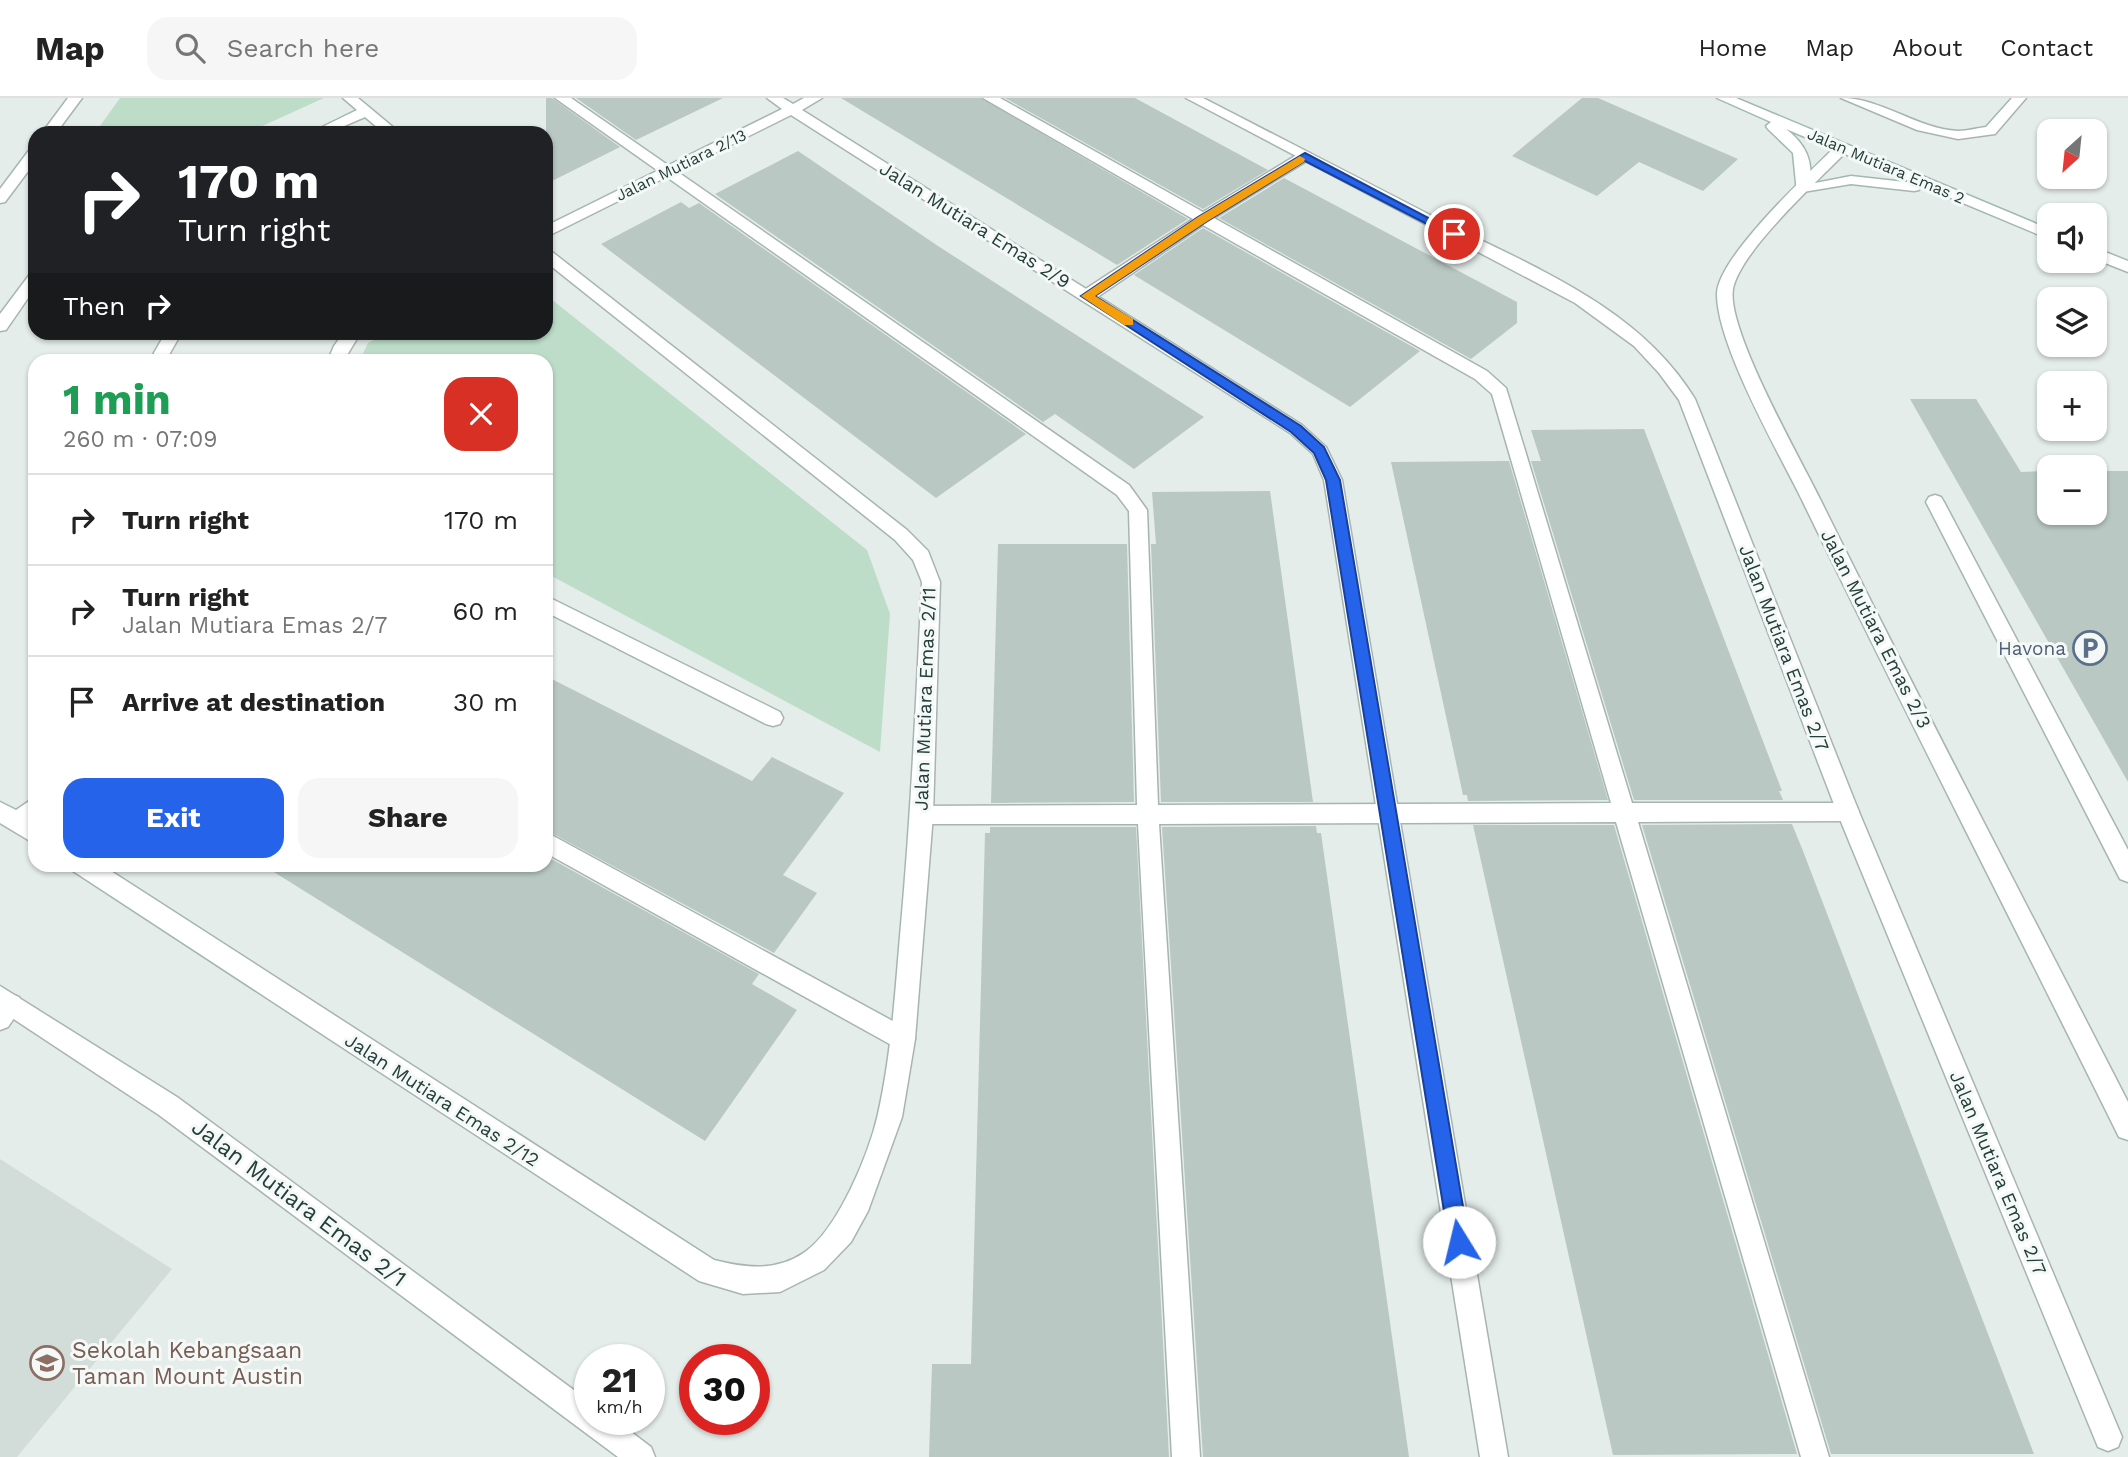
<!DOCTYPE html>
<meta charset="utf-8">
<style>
:root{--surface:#fff;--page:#f6f6f6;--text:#222;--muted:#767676;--line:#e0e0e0;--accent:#2563eb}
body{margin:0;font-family:"Work Sans",sans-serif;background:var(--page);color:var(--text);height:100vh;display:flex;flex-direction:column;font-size:26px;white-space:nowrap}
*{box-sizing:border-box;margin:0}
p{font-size:23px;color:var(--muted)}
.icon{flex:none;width:38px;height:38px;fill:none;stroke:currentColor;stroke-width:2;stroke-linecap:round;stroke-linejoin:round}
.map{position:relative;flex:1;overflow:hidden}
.details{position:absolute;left:28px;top:256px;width:525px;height:518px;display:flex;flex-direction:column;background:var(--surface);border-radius:21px;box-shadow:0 2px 5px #0004}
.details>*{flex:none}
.top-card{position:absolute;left:28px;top:28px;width:525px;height:214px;border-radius:21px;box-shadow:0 2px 5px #0004;background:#202124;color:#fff;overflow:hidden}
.needle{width:46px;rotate:207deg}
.buttons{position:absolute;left:2037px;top:21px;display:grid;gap:14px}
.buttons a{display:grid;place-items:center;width:70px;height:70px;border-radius:14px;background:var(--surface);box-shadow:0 2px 5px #0004;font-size:35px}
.speed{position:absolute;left:574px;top:1246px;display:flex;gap:14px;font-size:35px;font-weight:700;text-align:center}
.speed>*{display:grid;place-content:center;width:91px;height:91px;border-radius:50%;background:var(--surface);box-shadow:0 2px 5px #0004;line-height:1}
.speed small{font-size:18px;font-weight:400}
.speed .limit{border:10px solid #d22;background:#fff;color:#111}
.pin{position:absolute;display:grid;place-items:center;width:60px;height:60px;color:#fff;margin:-30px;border:4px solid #fff;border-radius:50%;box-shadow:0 2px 7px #0007}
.me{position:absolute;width:77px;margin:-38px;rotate:351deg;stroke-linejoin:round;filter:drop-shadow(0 0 5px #0008)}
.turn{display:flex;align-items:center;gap:24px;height:147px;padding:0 35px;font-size:32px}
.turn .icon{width:91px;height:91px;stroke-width:2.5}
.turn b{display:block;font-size:49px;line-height:60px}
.then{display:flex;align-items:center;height:66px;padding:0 35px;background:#0003;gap:14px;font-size:26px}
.round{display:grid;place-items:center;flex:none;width:74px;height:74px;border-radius:21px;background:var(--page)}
.head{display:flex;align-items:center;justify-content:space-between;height:119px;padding:0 35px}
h1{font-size:42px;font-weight:700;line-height:52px;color:#1e9e55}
.action{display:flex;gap:14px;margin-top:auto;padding:14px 35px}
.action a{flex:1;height:80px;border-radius:21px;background:var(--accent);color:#fff;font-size:28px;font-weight:700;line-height:80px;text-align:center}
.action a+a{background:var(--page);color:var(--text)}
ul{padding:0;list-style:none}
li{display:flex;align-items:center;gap:21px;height:91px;padding:0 35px;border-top:2px solid var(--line)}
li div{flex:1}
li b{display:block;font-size:26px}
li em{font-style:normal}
header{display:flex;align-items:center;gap:42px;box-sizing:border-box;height:98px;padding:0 35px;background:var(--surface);border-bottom:2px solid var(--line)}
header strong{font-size:33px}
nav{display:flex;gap:38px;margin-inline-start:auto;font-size:24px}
.search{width:490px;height:63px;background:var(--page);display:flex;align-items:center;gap:18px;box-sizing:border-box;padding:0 24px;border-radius:21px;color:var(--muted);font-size:26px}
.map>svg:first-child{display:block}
.built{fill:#d2ddd9}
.green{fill:#bdddc9}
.building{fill:#b9c8c3}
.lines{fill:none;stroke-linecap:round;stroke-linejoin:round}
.lane-casing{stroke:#a7b5b1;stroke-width:3}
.street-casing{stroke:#a7b5b1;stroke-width:3}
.secondary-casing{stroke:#a2b8b3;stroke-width:3}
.lane{fill:#fff;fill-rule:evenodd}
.street{fill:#fff;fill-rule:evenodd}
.secondary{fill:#fff;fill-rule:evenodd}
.route{fill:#2563eb;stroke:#184099;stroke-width:2}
.slow{fill:#f59e0b}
.labels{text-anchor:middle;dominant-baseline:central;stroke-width:6;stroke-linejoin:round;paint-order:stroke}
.far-street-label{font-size:16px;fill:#243e39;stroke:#f4f9f7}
.street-label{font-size:19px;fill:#243e39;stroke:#f4f9f7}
.service-label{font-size:19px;fill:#4e5e75;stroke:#f4f9f7;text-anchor:end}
.near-street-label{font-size:23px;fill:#243e39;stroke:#f4f9f7}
.near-education-label{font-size:23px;fill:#785e54;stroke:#f4f9f7;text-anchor:start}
</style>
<header>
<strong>Map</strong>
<div class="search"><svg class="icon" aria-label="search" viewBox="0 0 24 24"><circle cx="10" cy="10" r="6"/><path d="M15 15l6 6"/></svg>Search here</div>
<nav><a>Home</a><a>Map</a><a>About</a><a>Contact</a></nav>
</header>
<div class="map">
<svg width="2128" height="1359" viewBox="0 0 2128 1359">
<rect width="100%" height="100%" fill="#e4edea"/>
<polygon class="built" points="0,1061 172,1171 17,1359 0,1359"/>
<g class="green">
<polygon points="120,0 324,0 247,35 95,35"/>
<polygon points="546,197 867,452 890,516 880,654 546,475 546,262 360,262 368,245 387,235 546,234"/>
</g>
<g class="building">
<polygon points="546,0 552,0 620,49 546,86"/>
<polygon points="576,0 723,0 636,42"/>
<polygon points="841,0 981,0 1188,121 1117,167"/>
<polygon points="1005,0 1135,0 1268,72 1203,111"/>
<polygon points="1582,0 1598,0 1738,61 1703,93 1639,64 1597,98 1512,58"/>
<polygon points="798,53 938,148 1204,319 1134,371 1055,316 1043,324 715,96"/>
<polygon points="1284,80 1517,204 1517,225 1471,261 1219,120"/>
<polygon points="681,104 689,110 699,105 1026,336 936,400 601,146"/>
<polygon points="1203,130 1420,253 1350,309 1134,177"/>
<polygon points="1910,301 1976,301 2021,374 2049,373 2049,415 2095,415 2095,373 2128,373 2128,684"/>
<polygon points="1644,331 1782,693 1779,693 1783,702 1634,702 1531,363 1541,363 1531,332"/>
<polygon points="1509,363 1608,702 1468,703 1467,697 1463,697 1391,364"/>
<polygon points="1270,393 1313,704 1161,704 1151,446 1156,446 1152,394"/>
<polygon points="998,446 1127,446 1134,704 991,705"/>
<polygon points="546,578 752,683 772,659 844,695 783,777 817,795 774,855 546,732"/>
<polygon points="1792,726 1803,753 2034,1356 1831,1356 1642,727"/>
<polygon points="1473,727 1614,727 1797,1356 1613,1357"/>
<polygon points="1316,728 1317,735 1321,735 1409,1359 1203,1359 1162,729"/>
<polygon points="990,729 1136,729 1169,1359 929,1359 932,1266 971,1266 985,735 990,735"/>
<polygon points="546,758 759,876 752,886 797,912 705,1043 261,766 546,766"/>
</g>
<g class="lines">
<g class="lane-casing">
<g id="lane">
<polygon points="555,0 571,0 1129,387 1147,412 1158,707 1611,705 1492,296 1475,281 1203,127 1093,202 1081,202 1079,198 1081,194 1193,121 983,0 1000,0 1203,114 1300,55 1310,55 1310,61 1214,120 1487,273 1506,290 1632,705 1848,705 1856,707 1859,714 1856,721 1848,723 1638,724 1829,1359 1801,1359 1616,724 1159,726 1200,1359 1172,1359 1138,726 922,726 914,724 911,717 914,710 922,708 1137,707 1129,413 1117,397"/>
<polygon points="166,234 182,234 166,262 150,262"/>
<polygon points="1935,397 1941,399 1944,404 2128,752 2128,784 2120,781 1926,404 1929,399"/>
<polygon points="546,734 911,933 915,941 911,949 903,953 895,949 546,755"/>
<polygon points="11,896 19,899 23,907 8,929 0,932 0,902"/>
</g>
</g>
<g class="street-casing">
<g id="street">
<polygon points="68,0 82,0 56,35 42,35"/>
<polygon points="343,0 358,0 400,35 384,35 365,19 328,35 310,35 357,12"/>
<polygon points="767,0 783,0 793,6 804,0 822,0 802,12 1302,327 1326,349 1342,382 1508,1359 1480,1359 1324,382 1313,356 1290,335 791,17 546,139 546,128 782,11"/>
<path d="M1186,0H1203C1280,40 1357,79 1434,119C1528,167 1638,207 1695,301L1859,714L2122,1339L2118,1349L2108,1353L2098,1349L1837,714L1679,302L1659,275L1634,248L1575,205Z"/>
<path d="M1841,0C1882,0 1917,31 1958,33C1967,33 1977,30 1986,29L2012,0H2026L1995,36L1958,41L1917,32Z"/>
<path d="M1842,46L1847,47V53C1819,82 1740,153 1733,191C1726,231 1800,360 1820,401C1920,604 2025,803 2128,1004V1042L2119,1039C2014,827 1906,617 1803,404C1779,355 1716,246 1717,195C1719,158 1809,75 1837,47Z"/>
<polygon points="35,50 35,64 5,104 0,105 0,91 30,51"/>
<path d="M546,151L551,153L907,432L928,453L940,484L933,717L915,941L902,1019L868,1113L851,1144L824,1172L780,1194L743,1196L699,1183L73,773L70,766H100L714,1162C746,1170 776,1174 805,1154C838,1131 869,1056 878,1016C891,958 895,898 900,838C911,720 916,602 922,484L913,462L895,442L546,164Z"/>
<polygon points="35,174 35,190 6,232 0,233 0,216 30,176"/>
<polygon points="344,234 361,234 344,262 328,262 334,248"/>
<polygon points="546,498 780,614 783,620 780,626 773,628 766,626 546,514"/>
<polygon points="35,699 35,746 0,725 0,704 16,712"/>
<polygon points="0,888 177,999 590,1304 590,1321 614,1321 651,1349 655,1359 618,1359 159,1017 0,912"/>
</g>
</g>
<g class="secondary-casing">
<g id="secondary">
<path d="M1717,0H1736L2049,131V141L1920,87L1919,92L1914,93L1851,86L1797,95L1793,55L1768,31L1766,28L1771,24ZM1786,31L1914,85L1851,78L1810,86C1813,61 1805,46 1786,31Z"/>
<polygon points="2095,150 2128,163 2128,174 2095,161"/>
</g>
</g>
<use href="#lane" class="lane"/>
<use href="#street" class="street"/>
<use href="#secondary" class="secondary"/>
</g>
<polygon class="route" points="1305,55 1459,136 1450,138 1305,63 1206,124 1095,198 1301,328 1324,349 1340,382 1469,1144 1466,1151 1459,1154 1452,1151 1449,1144 1326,382 1314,355 1291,334 1081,198 1198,119"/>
<polygon class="slow" points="1300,58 1305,61 1304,64 1206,124 1095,198 1133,221 1133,227 1124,227 1081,198 1198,119"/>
<defs>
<g id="parking-ring" transform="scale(1.75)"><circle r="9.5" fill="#f4f9f7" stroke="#5c6f8a" stroke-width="1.5"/><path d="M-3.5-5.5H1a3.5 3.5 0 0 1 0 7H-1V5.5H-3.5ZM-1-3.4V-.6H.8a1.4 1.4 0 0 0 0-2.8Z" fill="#5c6f8a"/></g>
<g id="school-ring" transform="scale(1.75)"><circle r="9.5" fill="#f4f9f7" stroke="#8d6e63" stroke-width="1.5"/><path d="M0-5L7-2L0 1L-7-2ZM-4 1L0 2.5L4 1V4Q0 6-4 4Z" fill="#8d6e63"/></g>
</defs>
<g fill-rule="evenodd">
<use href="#parking-ring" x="2090" y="550"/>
<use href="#school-ring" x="47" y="1265"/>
</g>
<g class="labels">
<g class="far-street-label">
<text transform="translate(681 67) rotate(-26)">Jalan Mutiara 2/13</text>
<text transform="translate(1886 68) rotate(23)">Jalan Mutiara Emas 2</text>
</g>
<g class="street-label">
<text transform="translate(975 127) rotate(32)">Jalan Mutiara Emas 2/9</text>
<text transform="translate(1876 531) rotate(63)">Jalan Mutiara Emas 2/3</text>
<text transform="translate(1784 550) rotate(69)">Jalan Mutiara Emas 2/7</text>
<text transform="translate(925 601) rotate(-88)">Jalan Mutiara Emas 2/11</text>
<text transform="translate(442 1002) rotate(33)">Jalan Mutiara Emas 2/12</text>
<text transform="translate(1998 1075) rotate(67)">Jalan Mutiara Emas 2/7</text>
</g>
<g class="service-label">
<text x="2066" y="550">Havona</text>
</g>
<g class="near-street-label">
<text transform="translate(299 1105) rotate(37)">Jalan Mutiara Emas 2/1</text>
</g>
<g class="near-education-label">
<text x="72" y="1252">Sekolah Kebangsaan<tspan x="72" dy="26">Taman Mount Austin</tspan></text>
</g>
</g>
</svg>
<div class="buttons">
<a><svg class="needle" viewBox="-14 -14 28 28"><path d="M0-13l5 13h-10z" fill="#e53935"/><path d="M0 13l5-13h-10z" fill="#767676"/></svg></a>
<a><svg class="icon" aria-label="sound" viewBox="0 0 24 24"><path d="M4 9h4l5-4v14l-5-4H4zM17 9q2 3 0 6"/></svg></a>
<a><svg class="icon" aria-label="layers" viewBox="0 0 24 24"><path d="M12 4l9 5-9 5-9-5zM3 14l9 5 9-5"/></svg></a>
<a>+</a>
<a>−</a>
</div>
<div class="speed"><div>21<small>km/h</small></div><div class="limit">30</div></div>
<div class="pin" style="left:1454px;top:136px;background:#d93025"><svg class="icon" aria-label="arrive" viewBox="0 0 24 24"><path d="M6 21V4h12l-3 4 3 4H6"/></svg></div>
<svg class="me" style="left:1459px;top:1144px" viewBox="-20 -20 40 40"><circle r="19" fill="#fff"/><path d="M0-13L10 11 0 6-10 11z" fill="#2563eb"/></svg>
<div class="top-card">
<div class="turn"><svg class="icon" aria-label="right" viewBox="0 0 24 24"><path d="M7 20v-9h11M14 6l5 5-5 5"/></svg><div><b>170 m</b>Turn right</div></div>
<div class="then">Then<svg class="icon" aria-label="right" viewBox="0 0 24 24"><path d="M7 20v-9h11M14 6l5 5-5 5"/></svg></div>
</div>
<section class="details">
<div class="head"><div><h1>1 min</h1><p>260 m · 07:09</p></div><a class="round" style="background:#d93025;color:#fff"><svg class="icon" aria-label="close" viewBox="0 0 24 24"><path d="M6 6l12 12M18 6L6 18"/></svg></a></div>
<ul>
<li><svg class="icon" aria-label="right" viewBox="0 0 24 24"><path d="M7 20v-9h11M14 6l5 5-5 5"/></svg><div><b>Turn right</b></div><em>170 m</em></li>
<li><svg class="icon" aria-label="right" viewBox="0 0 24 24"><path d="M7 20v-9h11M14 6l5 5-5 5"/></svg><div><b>Turn right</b><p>Jalan Mutiara Emas 2/7</p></div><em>60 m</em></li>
<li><svg class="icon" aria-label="arrive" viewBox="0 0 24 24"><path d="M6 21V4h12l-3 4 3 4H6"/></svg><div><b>Arrive at destination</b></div><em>30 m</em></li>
</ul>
<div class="action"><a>Exit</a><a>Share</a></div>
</section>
</div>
